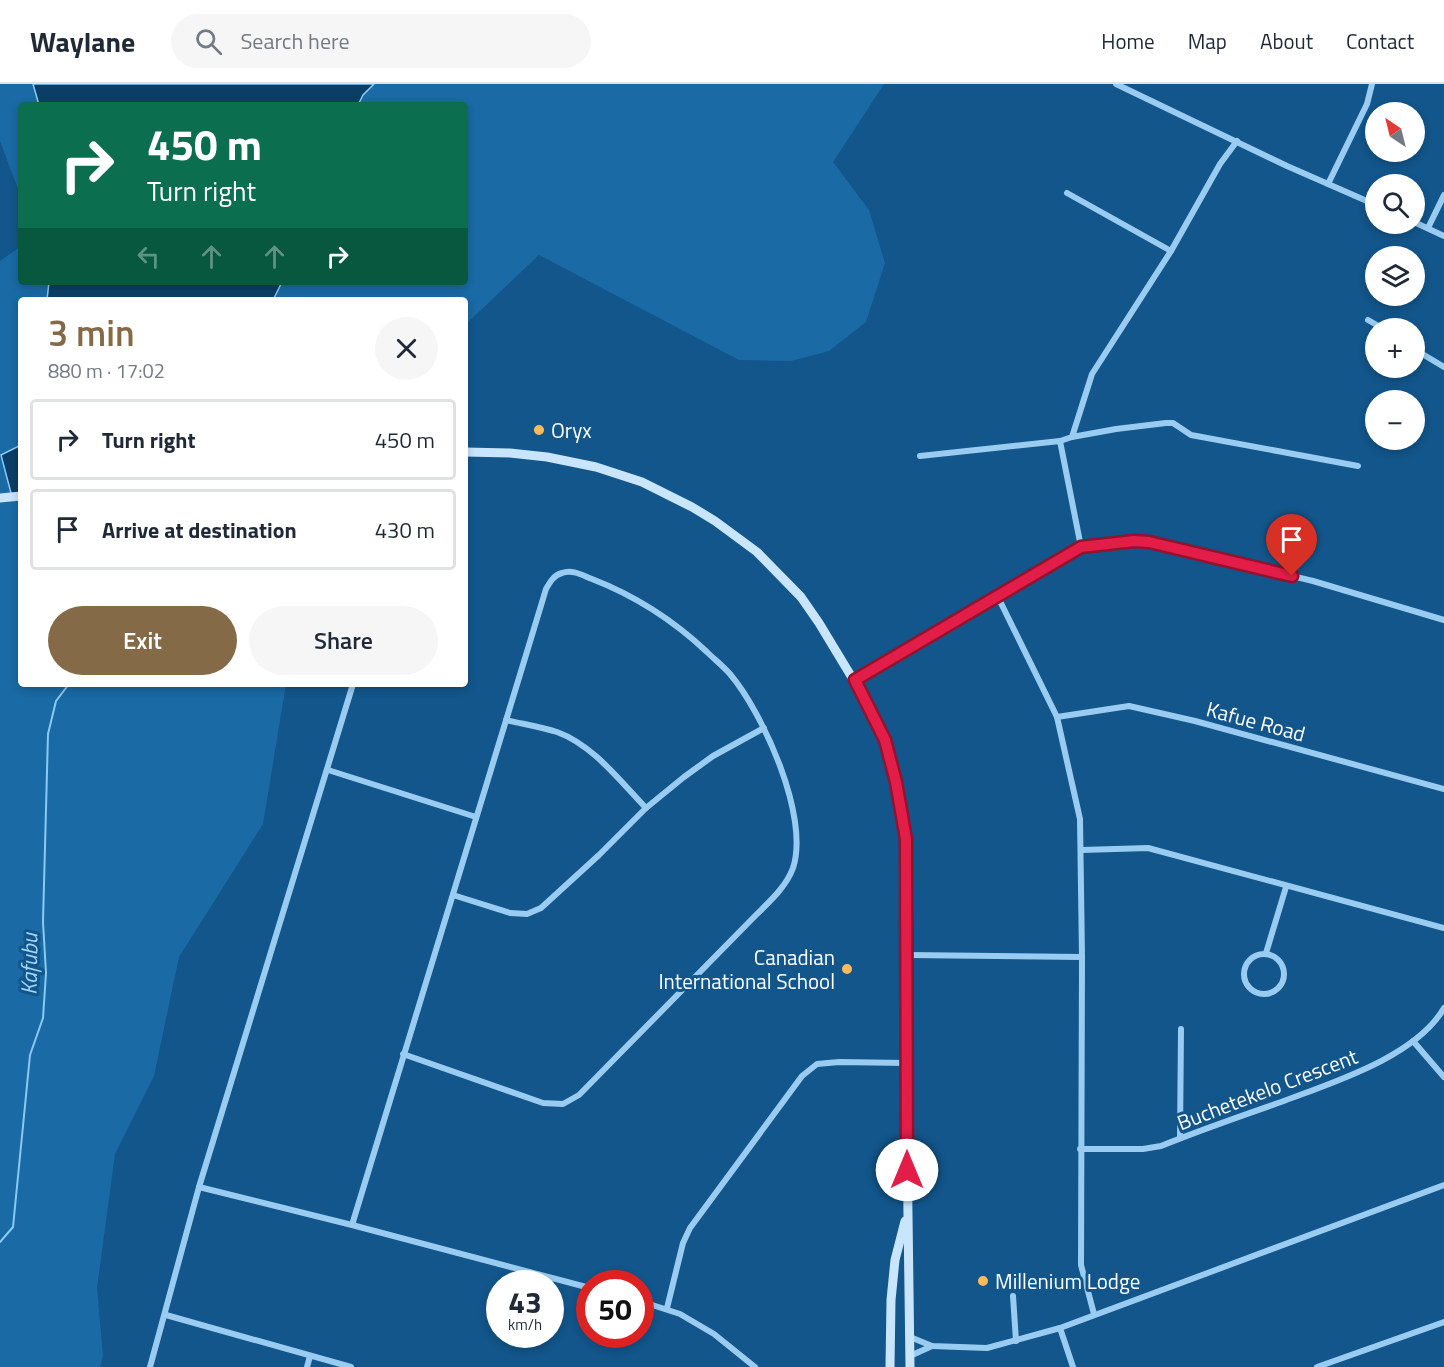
<!DOCTYPE html>
<meta charset="utf-8">
<style>
:root{--surface:#fff;--page:#f6f6f7;--text:#1f2937;--muted:#747a83;--line:#e0e1e3;--accent:#846a46}
body{margin:0;font-family:"Titillium Web",sans-serif;background:var(--page);color:var(--text);height:100vh;display:flex;flex-direction:column;font-size:22px;white-space:nowrap}
*{box-sizing:border-box;margin:0}
p{font-size:20px;color:var(--muted)}
.icon{flex:none;width:33px;height:33px;fill:none;stroke:currentColor;stroke-width:2;stroke-linecap:round;stroke-linejoin:round}
.map{position:relative;flex:1;overflow:hidden}
.details{position:absolute;left:18px;top:213px;width:450px;height:390px;display:flex;flex-direction:column;background:var(--surface);border-radius:6px;box-shadow:0 3px 9px #0003}
.details>*{flex:none}
.top-card{position:absolute;left:18px;top:18px;width:450px;height:183px;border-radius:6px;box-shadow:0 3px 9px #0003;background:#0b6e4f;color:#fff;overflow:hidden}
.needle{width:39px;rotate:325deg}
.tools{position:absolute;left:1365px;top:18px;display:grid;gap:12px}
.tools a{display:grid;place-items:center;width:60px;height:60px;border-radius:50%;background:var(--surface);box-shadow:0 3px 9px #0003;font-size:30px}
.speed{position:absolute;left:486px;top:1186px;display:flex;gap:12px;font-size:30px;font-weight:700;text-align:center}
.speed>*{display:grid;place-content:center;width:78px;height:78px;border-radius:50%;background:var(--surface);box-shadow:0 3px 9px #0003;line-height:1}
.speed small{font-size:15px;font-weight:400}
.speed .limit{border:9px solid #d22;background:#fff;color:#111}
.pin{position:absolute;display:grid;place-items:center;width:51px;height:51px;color:#fff;margin:-62px -26px;border-radius:50% 50% 50% 0;rotate:-45deg;box-shadow:0 0 6px #0007}
.pin .icon{rotate:45deg}
.me{position:absolute;width:66px;margin:-33px;rotate:0deg;stroke-linejoin:round;filter:drop-shadow(0 0 4px #0008)}
.turn{display:flex;align-items:center;gap:21px;height:126px;padding:0 30px;font-size:27px}
.turn .icon{width:78px;height:78px;stroke-width:2.5}
.turn b{display:block;font-size:42px;line-height:51px}
.lanes{display:flex;align-items:center;height:57px;padding:0 30px;background:#0003;justify-content:center;gap:30px;direction:ltr}
.lanes .off{opacity:.35}
.round{display:grid;place-items:center;flex:none;width:63px;height:63px;border-radius:32px;background:var(--page)}
.overview{display:flex;align-items:center;justify-content:space-between;height:102px;padding:0 30px}
h1{font-size:36px;font-weight:600;line-height:45px;color:var(--accent)}
.primary-button{display:flex;gap:12px;margin-top:auto;padding:12px 30px}
.primary-button a{flex:1;height:69px;border-radius:36px;background:var(--accent);color:#fff;font-size:24px;font-weight:600;line-height:69px;text-align:center}
.primary-button a+a{background:var(--page);color:var(--text)}
ul{padding:0;list-style:none}
li{display:flex;align-items:center;gap:18px;height:81px;margin:0 12px 9px;padding:0 18px;border:3px solid var(--line);border-radius:6px}
li div{flex:1}
li b{display:block;font-size:22px}
li em{font-style:normal}
header{display:flex;align-items:center;gap:36px;box-sizing:border-box;height:84px;padding:0 30px;background:var(--surface);border-bottom:2px solid var(--line)}
header strong{font-size:28px}
nav{display:flex;gap:33px;margin-inline-start:auto;font-size:21px}
.search{width:420px;height:54px;background:var(--page);display:flex;align-items:center;gap:15px;box-sizing:border-box;padding:0 21px;border-radius:33px;color:var(--muted);font-size:22px}
.map>svg:first-child{display:block}
.green{fill:#1a6aa5}
.water{fill:#0b3e67;stroke:#8bc9f4;stroke-width:1.5}
.lines{fill:none;stroke-linecap:round;stroke-linejoin:round}
.stream{stroke:#8bc9f4;stroke-width:2}
.minor{stroke:#9accf1;stroke-width:6}
.secondary{stroke:#c8e5fb;stroke-width:9}
.route-casing{stroke:#92132f;stroke-width:15}
.route{stroke:#e11d48;stroke-width:10}
.poi-dot{fill:#ffba59;stroke:#12568b;stroke-width:2}
.labels{text-anchor:middle;dominant-baseline:central;stroke-width:6;stroke-linejoin:round;paint-order:stroke}
.poi-label{font-size:21px;fill:#fff;stroke:#12568b;text-anchor:start}
.street-label{font-size:21px;fill:#fff;stroke:#12568b}
.water-label{font-size:22px;font-style:italic;fill:#a5d6f8;stroke:#12568b}
</style>
<header>
<strong>Waylane</strong>
<div class="search"><svg class="icon" aria-label="search" viewBox="0 0 24 24"><circle cx="10" cy="10" r="6"/><path d="M15 15l6 6"/></svg>Search here</div>
<nav><a>Home</a><a>Map</a><a>About</a><a>Contact</a></nav>
</header>
<div class="map">
<svg width="1444" height="1283" viewBox="0 0 1444 1283">
<rect width="100%" height="100%" fill="#12568b"/>
<g class="green">
<polygon points="0,0 33,0 39,21 21,21 21,113 0,57"/>
<polygon points="374,0 884,0 833,78 869,126 885,179 866,238 829,267 791,277 739,276 539,171 465,241 465,216 273,216 282,198 465,198 465,21 358,21 363,11"/>
<path d="M21,162V198H49L47,216H21V361L1,371C7,384 20,401 21,415C23,430 14,434 21,452V600H286L263,740L179,873L154,992L115,1070L97,1204L103,1272L100,1283H0V177Z"/>
</g>
<g class="water">
<polygon points="33,0 374,0 363,11 358,21 39,21"/>
<polygon points="49,198 282,198 273,216 47,216"/>
<polygon points="21,361 21,412 12,413 1,371"/>
</g>
<g class="lines">
<polyline class="stream" points="0,1158 13,1143 30,971 43,934 46,889 43,838 48,650 56,617 69,600"/>
<g class="minor">
<polyline points="1116,0 1287,82 1376,121"/>
<polyline points="1328,100 1367,20 1372,0"/>
<polyline points="1067,109 1171,167"/>
<polyline points="1414,138 1444,152"/>
<polyline points="1428,144 1444,111"/>
<polyline points="1368,236 1382,244"/>
<polyline points="1414,265 1444,283"/>
<polyline points="1072,353 1116,345 1166,339 1173,339 1191,351 1358,382"/>
<polyline points="1060,357 1072,353 1092,290 1171,167 1220,80 1237,57"/>
<polyline points="920,372 1060,357 1081,463"/>
<polyline points="997,511 1057,633 1080,735 1082,873 1081,1181 1094,1230"/>
<polyline points="855,596 1081,463 1134,457 1149,458 1313,497 1444,536"/>
<polyline points="1057,633 1129,622 1195,637 1444,705"/>
<path d="M506,636C523,640 541,643 557,648C593,661 620,697 646,724"/>
<polyline points="328,686 476,733"/>
<polyline points="1082,766 1148,764 1444,844"/>
<polyline points="453,811 510,829 527,830 541,824 599,771 646,724 684,693 713,672 764,644"/>
<polyline points="1266,869 1286,803"/>
<circle cx="1264" cy="890" r="20"/>
<polyline points="907,871 1082,873"/>
<polyline points="1413,957 1444,993"/>
<polyline points="1180,1054 1181,945"/>
<path d="M1080,1065H1143L1161,1062C1200,1046 1241,1032 1281,1018C1331,999 1416,973 1444,924"/>
<polyline points="199,1103 352,1141 590,1204"/>
<path d="M352,1141C415,928 482,717 546,505C550,498 554,491 562,489C572,485 582,491 592,495C636,512 672,535 707,568C714,575 723,582 730,590C763,629 810,733 793,784C786,803 770,817 756,831L579,1011L563,1020L543,1019L403,970"/>
<polyline points="1013,1212 1016,1257"/>
<polyline points="640,1217 680,1230 714,1250 755,1283"/>
<polyline points="667,1224 683,1159 690,1144 802,992 817,980 839,978 906,979"/>
<polyline points="166,1231 351,1283"/>
<polyline points="1060,1244 1073,1283"/>
<polyline points="910,1253 932,1262 987,1264 1060,1244 1444,1101"/>
<polyline points="910,1272 932,1262"/>
<polyline points="150,1283 199,1103 353,600"/>
<polyline points="307,1283 310,1272"/>
<polyline points="1317,1283 1444,1238"/>
</g>
<g class="secondary">
<polyline points="465,368 510,369 547,373 596,383 642,398 692,423 715,437 757,468 801,513 819,539 868,620 885,656 896,698 906,755 906,979 910,1283"/>
<polyline points="0,414 21,412"/>
<polyline points="890,1283 891,1216 895,1176 905,1137"/>
</g>
</g>
<g class="lines">
<g class="route-casing">
<polyline id="route" points="907,1086 906,755 896,698 885,656 855,596 1081,463 1134,457 1149,458 1292,492"/>
</g>
<use href="#route" class="route"/>
</g>
<g class="poi-dot">
<circle cx="539" cy="346" r="6"/>
<circle cx="847" cy="885" r="6"/>
<circle cx="983" cy="1197" r="6"/>
</g>
<g class="labels">
<g class="poi-label">
<text x="551" y="346">Oryx</text>
<text x="835" y="873" text-anchor="end">Canadian<tspan x="835" dy="24">International School</tspan></text>
<text x="995" y="1197">Millenium Lodge</text>
</g>
<g class="street-label">
<text transform="translate(1256 637) rotate(15)">Kafue Road</text>
<text transform="translate(1267 1005) rotate(-21)">Buchetekelo Crescent</text>
</g>
<g class="water-label">
<text transform="translate(29 880) rotate(-89)">Kafubu</text>
</g>
</g>
</svg>
<div class="tools">
<a><svg class="needle" viewBox="-14 -14 28 28"><path d="M0-13l5 13h-10z" fill="#e53935"/><path d="M0 13l5-13h-10z" fill="#747a83"/></svg></a>
<a><svg class="icon" aria-label="search" viewBox="0 0 24 24"><circle cx="10" cy="10" r="6"/><path d="M15 15l6 6"/></svg></a>
<a><svg class="icon" aria-label="layers" viewBox="0 0 24 24"><path d="M12 4l9 5-9 5-9-5zM3 14l9 5 9-5"/></svg></a>
<a>+</a>
<a>−</a>
</div>
<div class="speed"><div>43<small>km/h</small></div><div class="limit">50</div></div>
<div class="pin" style="left:1292px;top:492px;background:#d93025"><svg class="icon" aria-label="arrive" viewBox="0 0 24 24"><path d="M6 21V4h12l-3 4 3 4H6"/></svg></div>
<svg class="me" style="left:907px;top:1086px" viewBox="-20 -20 40 40"><circle r="19" fill="#fff"/><path d="M0-13L10 11 0 6-10 11z" fill="#e11d48"/></svg>
<div class="top-card">
<div class="turn"><svg class="icon" aria-label="right" viewBox="0 0 24 24"><path d="M7 20v-9h11M14 6l5 5-5 5"/></svg><div><b>450 m</b>Turn right</div></div>
<div class="lanes"><svg class="icon off" aria-label="left" viewBox="0 0 24 24"><path d="M17 20v-9H6M10 6l-5 5 5 5"/></svg><svg class="icon off" aria-label="ahead" viewBox="0 0 24 24"><path d="M12 20V5M6 11l6-6 6 6"/></svg><svg class="icon off" aria-label="ahead" viewBox="0 0 24 24"><path d="M12 20V5M6 11l6-6 6 6"/></svg><svg class="icon" aria-label="right" viewBox="0 0 24 24"><path d="M7 20v-9h11M14 6l5 5-5 5"/></svg></div>
</div>
<section class="details">
<div class="overview"><div><h1>3 min</h1><p>880 m · 17:02</p></div><a class="round"><svg class="icon" aria-label="close" viewBox="0 0 24 24"><path d="M6 6l12 12M18 6L6 18"/></svg></a></div>
<ul>
<li><svg class="icon" aria-label="right" viewBox="0 0 24 24"><path d="M7 20v-9h11M14 6l5 5-5 5"/></svg><div><b>Turn right</b></div><em>450 m</em></li>
<li><svg class="icon" aria-label="arrive" viewBox="0 0 24 24"><path d="M6 21V4h12l-3 4 3 4H6"/></svg><div><b>Arrive at destination</b></div><em>430 m</em></li>
</ul>
<div class="primary-button"><a>Exit</a><a>Share</a></div>
</section>
</div>
